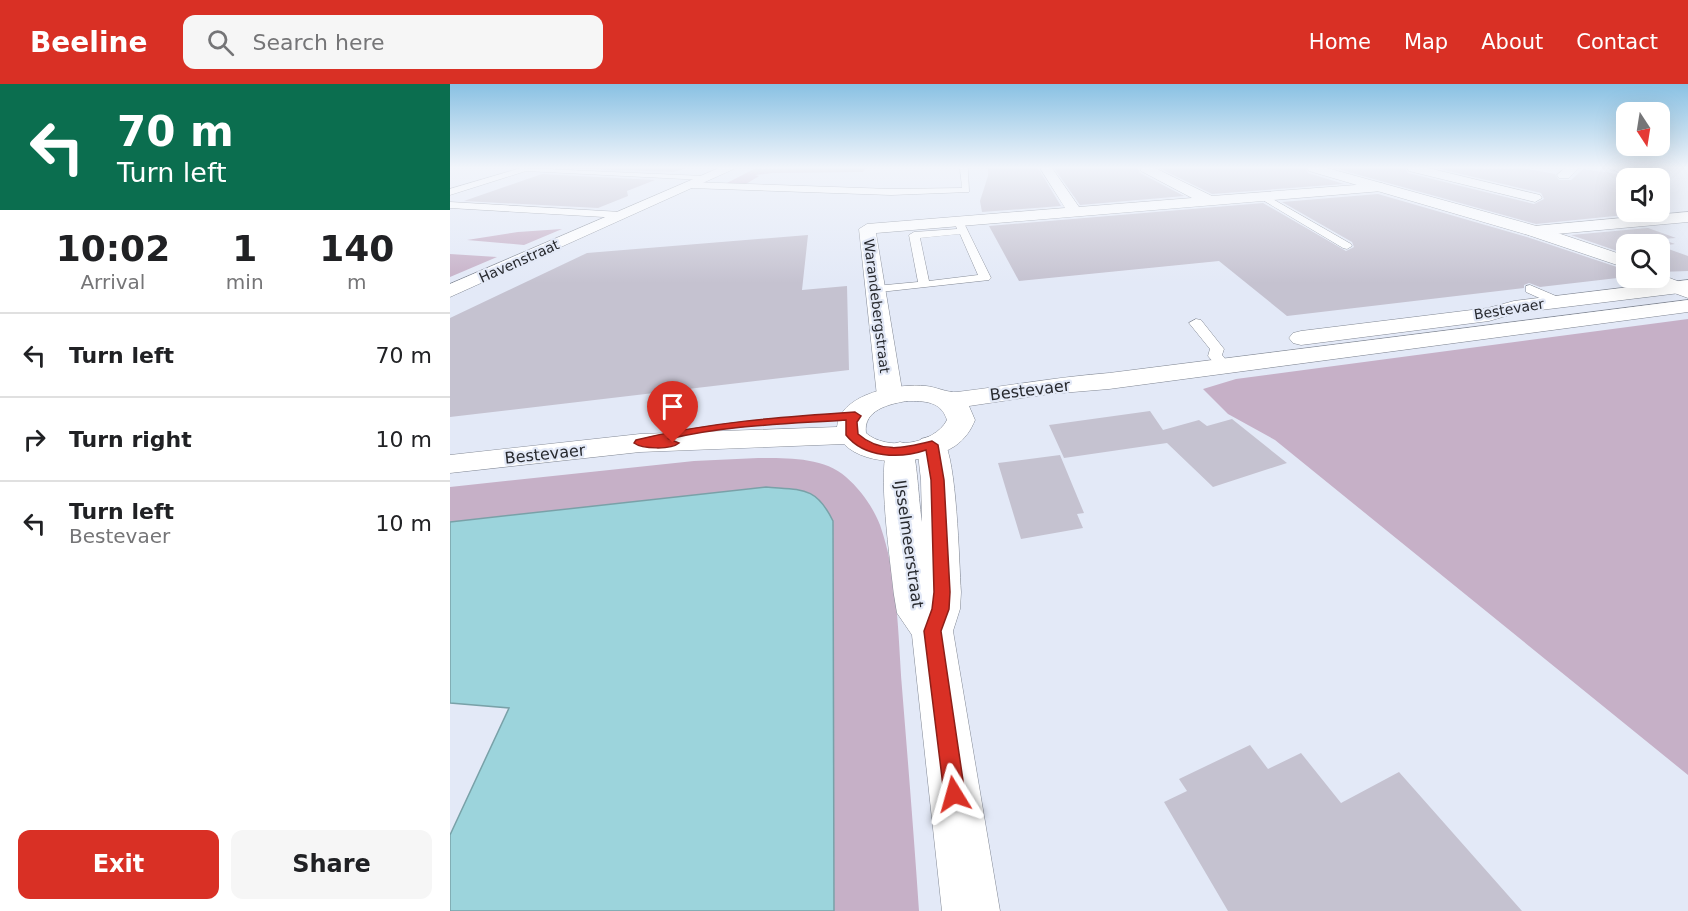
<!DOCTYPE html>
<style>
:root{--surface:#fff;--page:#f6f6f6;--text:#202124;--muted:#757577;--line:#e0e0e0;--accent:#d93025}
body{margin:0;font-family:"DejaVu Sans",sans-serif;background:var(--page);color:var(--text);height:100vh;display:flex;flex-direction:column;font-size:22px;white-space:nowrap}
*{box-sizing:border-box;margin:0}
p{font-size:20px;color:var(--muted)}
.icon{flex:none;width:33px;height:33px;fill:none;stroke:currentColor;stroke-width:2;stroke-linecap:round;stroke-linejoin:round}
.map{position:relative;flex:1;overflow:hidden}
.drawer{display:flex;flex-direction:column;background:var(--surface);width:450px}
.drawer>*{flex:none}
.guide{background:#0b6e4f;color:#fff;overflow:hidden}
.needle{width:39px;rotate:168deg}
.fabs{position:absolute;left:1166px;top:18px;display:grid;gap:12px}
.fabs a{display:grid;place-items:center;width:54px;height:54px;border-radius:12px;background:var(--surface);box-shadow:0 6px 24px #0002;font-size:30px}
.pin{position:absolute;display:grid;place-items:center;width:51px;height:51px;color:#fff;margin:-62px -26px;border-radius:50% 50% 50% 0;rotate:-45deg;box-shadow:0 0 6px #0007}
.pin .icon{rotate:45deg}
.me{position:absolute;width:66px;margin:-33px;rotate:352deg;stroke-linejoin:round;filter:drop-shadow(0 0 4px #0008)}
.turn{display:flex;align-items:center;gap:21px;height:126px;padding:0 18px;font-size:27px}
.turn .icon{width:78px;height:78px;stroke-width:2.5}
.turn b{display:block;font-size:42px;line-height:51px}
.eta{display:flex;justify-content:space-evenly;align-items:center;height:102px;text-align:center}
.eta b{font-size:36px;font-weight:700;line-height:42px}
.cta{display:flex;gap:12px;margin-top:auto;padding:12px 18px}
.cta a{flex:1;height:69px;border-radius:12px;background:var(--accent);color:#fff;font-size:24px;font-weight:700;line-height:69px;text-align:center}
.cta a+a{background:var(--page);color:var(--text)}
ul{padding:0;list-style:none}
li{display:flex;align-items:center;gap:18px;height:84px;padding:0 18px;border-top:2px solid var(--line)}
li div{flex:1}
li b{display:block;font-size:22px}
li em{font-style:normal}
header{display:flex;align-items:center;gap:36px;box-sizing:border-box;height:84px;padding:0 30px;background:var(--accent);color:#fff}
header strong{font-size:28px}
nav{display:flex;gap:33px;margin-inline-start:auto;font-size:21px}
.search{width:420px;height:54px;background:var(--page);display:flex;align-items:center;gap:15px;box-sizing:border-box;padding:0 21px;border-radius:12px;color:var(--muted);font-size:22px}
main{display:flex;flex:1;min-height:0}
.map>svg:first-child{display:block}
.green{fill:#c6b0c7}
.water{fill:#9cd4dc;stroke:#79a1a8;stroke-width:1.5}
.building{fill:#c5c2d0}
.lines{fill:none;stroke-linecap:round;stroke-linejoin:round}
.service-casing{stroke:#828894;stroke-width:1}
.minor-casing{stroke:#828894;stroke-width:1}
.tertiary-casing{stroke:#828894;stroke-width:1}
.secondary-casing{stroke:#828894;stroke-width:1}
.service{fill:#fff;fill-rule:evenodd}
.minor{fill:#fff;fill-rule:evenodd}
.tertiary{fill:#fff;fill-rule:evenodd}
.secondary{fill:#fff;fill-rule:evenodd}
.route{fill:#d93025;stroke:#8d1f18;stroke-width:1.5}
.labels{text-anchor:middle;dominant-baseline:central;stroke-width:4.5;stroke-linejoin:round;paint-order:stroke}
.far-street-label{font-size:14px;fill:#27292e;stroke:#e3e9f7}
.street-label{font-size:16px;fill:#27292e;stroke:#e3e9f7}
</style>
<header>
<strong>Beeline</strong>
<div class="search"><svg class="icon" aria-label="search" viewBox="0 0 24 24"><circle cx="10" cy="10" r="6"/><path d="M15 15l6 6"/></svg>Search here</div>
<nav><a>Home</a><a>Map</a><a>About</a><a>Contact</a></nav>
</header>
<main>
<section class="drawer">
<div class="guide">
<div class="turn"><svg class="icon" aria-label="left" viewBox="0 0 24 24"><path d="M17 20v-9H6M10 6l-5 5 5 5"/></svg><div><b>70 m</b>Turn left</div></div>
</div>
<div class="eta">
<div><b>10:02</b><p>Arrival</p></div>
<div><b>1</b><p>min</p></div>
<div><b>140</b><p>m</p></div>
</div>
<ul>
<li><svg class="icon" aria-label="left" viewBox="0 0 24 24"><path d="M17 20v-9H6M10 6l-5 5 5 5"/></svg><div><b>Turn left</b></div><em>70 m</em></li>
<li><svg class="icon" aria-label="right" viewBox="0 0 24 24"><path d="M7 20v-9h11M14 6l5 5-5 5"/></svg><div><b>Turn right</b></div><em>10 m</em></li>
<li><svg class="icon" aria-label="left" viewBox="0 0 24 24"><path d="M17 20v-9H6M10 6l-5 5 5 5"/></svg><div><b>Turn left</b><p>Bestevaer</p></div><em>10 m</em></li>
</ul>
<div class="cta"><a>Exit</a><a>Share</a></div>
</section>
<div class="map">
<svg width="1238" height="827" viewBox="0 0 1238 827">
<rect width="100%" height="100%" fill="#e3e9f7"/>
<g class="green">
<polygon points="378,84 416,84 413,88 322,89 305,91 309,92 296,100 275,100 304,85"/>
<polygon points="112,145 74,161 17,156 68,148"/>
<polygon points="0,170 47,173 0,193"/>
<polygon points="1238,235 1238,691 825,356 778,330 753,305 786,295"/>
<path d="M308,374C336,374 374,373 396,393C410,405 423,423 430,441C448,492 448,550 452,604C458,678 464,753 469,827H384L383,437L316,403L0,438V403L244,377Z"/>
</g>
<path class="water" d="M316,403C352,406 366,402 383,437L384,827H0V751L59,624L0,619V438Z"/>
<g class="building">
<polygon points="112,84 233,84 233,85 224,88"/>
<polygon points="538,84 588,84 611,122 532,128 530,117 538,92"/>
<polygon points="604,84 688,84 690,89 734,112 630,121"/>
<polygon points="709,84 856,84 858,89 894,100 762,110"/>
<polygon points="884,84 955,84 958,89 1084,120 1094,115 1091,109 986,84 1058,85 1073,84 1105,90 1109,96 1121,96 1133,85 1168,90 1178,94 1176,128 1204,128 1086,140"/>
<polygon points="92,90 205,96 177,107 178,112 148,124 14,117"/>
<polygon points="928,110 1077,153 1176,186 1176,193 1090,203 1079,199 1074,201 1074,204 837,232 769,177 569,197 539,142 813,119 896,167 904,163 902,158 832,118"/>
<polygon points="1198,144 1226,154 1211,155 1225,160 1210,162 1238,172 1238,187 1209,188 1209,160 1176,160 1176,170 1121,151"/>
<polygon points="358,151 352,206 397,202 399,286 0,333 0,234 137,169"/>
<polygon points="700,327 713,346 749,336 757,342 782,335 837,379 763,403 717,359 614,374 599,341"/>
<polygon points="610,371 634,429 627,430 633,444 571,455 548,379"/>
<polygon points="800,661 818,685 851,669 891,719 949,688 1072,827 778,827 714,718 737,707 729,695"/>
</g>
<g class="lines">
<g class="service-casing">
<g id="service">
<polygon points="71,84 254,92 258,94 254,96 76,87 0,111 0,105"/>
<polygon points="510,84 518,84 519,108 441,111 240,104 236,101 240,98 441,105 512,104"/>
<polygon points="814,110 901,160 902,162 897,165 893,164 811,115 811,111"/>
<polygon points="0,118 171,128 176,131 171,134 0,124"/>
<path d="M509,134L512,135L541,194L539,196L421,209L419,206L425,202L468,198L459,151L464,148L507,145L504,137ZM510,150L528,191L479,197L470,154Z"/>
<polygon points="1080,201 1113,215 1115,218 1113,221 1105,221 1076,208 1076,202"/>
<polygon points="746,235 751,236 774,265 772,271 781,282 779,285 769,285 758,272 760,265 739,239"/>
</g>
</g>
<g class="minor-casing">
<g id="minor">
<polygon points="269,84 286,84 0,213 0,200"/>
<polygon points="590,84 602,84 629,123 742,114 691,87 690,84 705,84 762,112 932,99 939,103 932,107 426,149 453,312 450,318 440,320 430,318 427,312 409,145 417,140 615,124"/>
<polygon points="957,84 978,84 1090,111 1092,114 1085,118 959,87"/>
<polygon points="1115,84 1129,84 1119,94 1109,94 1107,91"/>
<polygon points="1159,84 1177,84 1198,91 1200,94 1182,94"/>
<polygon points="1238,128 1238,138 1084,152 1078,151 1076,147 1078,143 1084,142"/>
<polygon points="1238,196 1238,208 1066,229 1039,237 851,261 843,259 839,254 843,249 851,247 1038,224 1064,217"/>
<path d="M482,352L493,355C507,376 509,477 511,508L510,525L503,547L550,827H492L462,551L447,529L444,511C441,482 426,380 439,361L450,358L461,361C467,369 469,422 472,438L471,396L467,361L471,355Z"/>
</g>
</g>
<g class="tertiary-casing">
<path id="tertiary" d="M1238,216V228L659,305L599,310L519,322L525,336C521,346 515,355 505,362C478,380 418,385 394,360L190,368L0,389V371L190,350L387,343C390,309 449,299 476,302C486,303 498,309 507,308C558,302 608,293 659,289ZM457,317C475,317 491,317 497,336C484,361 436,367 416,349C413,326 439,320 457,317Z"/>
</g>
<g class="secondary-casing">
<g id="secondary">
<polygon points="858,84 877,84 1090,143 1176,172 1176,184 1078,151 859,87"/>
<polygon points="1209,190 1238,201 1238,214 1194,198 1191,194 1209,194"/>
</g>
</g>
<use href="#service" class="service"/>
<use href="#minor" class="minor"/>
<use href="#tertiary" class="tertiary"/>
<use href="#secondary" class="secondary"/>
</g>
<linearGradient id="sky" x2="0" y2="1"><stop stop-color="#89c1e3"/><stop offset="0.42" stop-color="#f2f5fb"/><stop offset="1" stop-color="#f2f5fb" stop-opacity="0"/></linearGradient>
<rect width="1238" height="199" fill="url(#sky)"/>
<path class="route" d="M405,328L411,332L407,338L408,350C431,370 454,364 482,357L488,361L494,396L500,508L499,525L491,547L515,710L512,717L504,720L497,717L494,710L474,547L482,525L484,508L481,396L476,366C450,375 414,374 396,351V336C337,340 277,341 219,355L229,359C221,366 192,365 184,359L186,356C259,338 331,333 405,328Z"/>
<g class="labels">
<g class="far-street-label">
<text transform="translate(69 177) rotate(-24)">Havenstraat</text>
<text transform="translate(427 222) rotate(83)">Warandebergstraat</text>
<text transform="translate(1059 225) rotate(-9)">Bestevaer</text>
</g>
<g class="street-label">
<text transform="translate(580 306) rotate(-7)">Bestevaer</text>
<text transform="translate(95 370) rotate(-6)">Bestevaer</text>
<text transform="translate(459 460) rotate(82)">IJsselmeerstraat</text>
</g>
</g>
</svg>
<div class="fabs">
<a><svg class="needle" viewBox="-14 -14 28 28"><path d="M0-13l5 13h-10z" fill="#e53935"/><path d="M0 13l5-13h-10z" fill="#757577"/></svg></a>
<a><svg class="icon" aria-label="sound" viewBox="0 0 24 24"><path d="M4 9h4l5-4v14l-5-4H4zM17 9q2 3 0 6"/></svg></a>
<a><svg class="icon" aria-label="search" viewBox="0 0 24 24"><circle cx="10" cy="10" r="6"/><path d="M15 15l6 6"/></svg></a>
</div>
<div class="pin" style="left:223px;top:359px;background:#d93025"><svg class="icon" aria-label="arrive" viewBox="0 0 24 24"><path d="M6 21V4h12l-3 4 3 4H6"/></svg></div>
<svg class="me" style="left:504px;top:710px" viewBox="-20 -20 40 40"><path d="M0-17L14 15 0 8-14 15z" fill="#d93025" stroke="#fff" stroke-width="4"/></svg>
</div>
</main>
